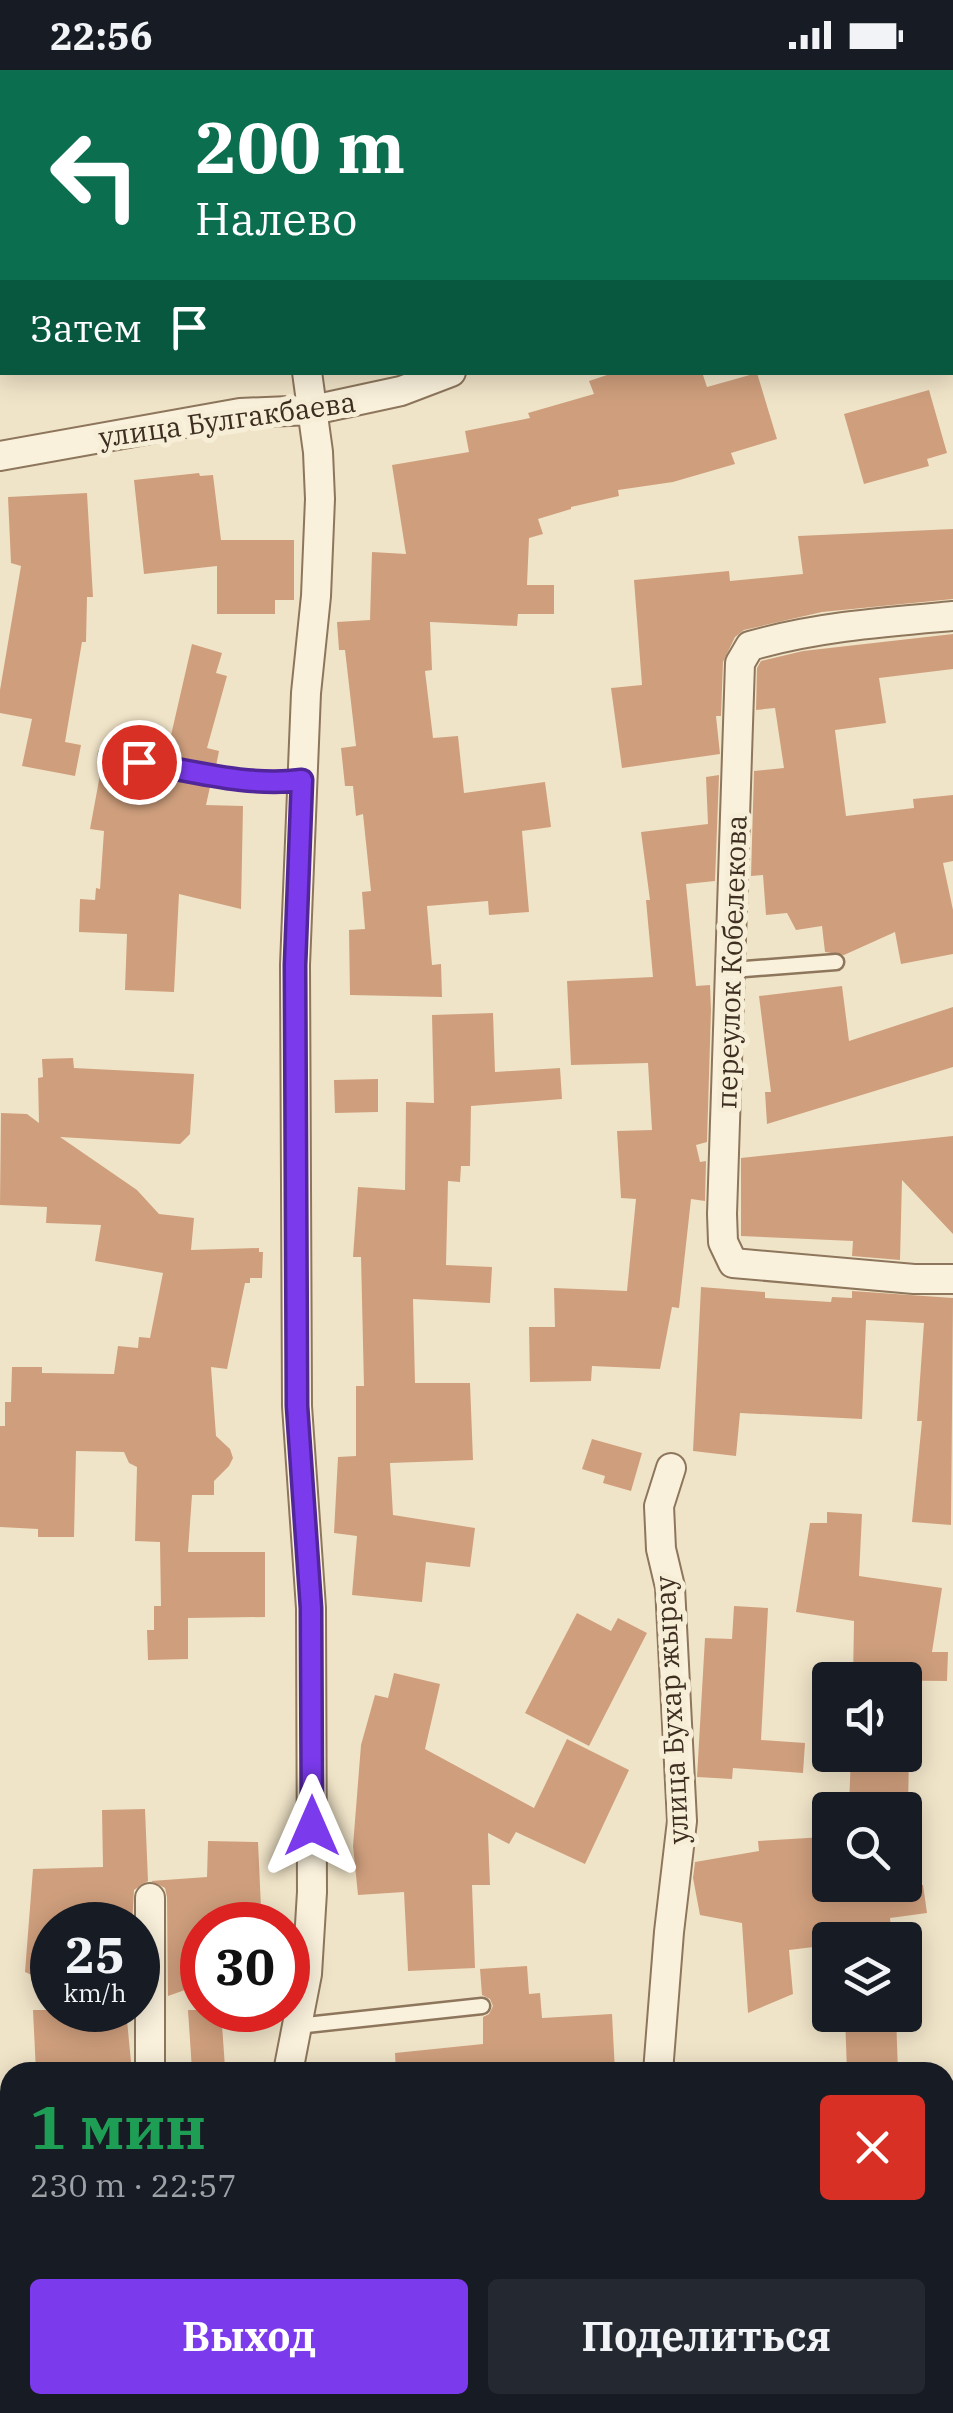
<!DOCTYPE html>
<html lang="ru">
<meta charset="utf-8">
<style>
:root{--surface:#171b24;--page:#242831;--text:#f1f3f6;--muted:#9ea1a6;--accent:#7c3aed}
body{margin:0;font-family:"IBM Plex Serif",serif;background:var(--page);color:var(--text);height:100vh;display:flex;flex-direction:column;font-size:38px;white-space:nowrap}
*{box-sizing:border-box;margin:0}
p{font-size:32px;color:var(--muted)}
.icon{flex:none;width:55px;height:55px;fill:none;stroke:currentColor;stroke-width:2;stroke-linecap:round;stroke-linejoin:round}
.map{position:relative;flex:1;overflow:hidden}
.details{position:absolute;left:0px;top:1992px;width:955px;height:352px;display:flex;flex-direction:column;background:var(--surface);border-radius:30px 30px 0 0;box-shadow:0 5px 25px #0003}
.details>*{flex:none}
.banner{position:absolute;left:0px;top:0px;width:955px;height:305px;box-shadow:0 5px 25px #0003;background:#0b6e4f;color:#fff;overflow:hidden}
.controls{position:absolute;left:812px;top:1592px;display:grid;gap:20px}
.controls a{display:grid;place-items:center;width:110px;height:110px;border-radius:10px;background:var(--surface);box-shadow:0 5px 25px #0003;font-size:50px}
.speed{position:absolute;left:30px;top:1832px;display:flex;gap:20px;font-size:50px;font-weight:700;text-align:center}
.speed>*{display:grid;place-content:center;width:130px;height:130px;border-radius:50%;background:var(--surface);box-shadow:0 5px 25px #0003;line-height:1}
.speed small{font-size:25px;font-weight:400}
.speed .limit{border:15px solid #d22;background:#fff;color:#111}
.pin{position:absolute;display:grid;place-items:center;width:85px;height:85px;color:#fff;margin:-42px;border:5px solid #fff;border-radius:50%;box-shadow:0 2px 10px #0007}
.me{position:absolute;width:110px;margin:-55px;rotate:0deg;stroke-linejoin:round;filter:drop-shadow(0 0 8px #0008)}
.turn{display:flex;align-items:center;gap:35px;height:210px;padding:0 30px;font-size:45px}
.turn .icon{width:130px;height:130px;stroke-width:2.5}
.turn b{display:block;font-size:70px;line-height:85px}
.then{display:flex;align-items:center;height:95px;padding:0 30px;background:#0003;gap:20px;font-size:38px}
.round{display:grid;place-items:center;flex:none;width:105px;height:105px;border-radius:10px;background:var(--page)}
.overview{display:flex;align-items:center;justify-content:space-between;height:170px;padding:0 30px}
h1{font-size:60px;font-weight:800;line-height:75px;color:#1e9e55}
.primary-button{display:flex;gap:20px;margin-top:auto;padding:20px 30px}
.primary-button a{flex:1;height:115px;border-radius:10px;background:var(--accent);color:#fff;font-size:40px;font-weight:800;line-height:115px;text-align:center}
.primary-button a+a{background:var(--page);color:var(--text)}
.status{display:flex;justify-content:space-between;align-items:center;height:70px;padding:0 50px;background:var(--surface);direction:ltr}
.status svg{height:28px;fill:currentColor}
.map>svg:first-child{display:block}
.building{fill:#cf9f7d}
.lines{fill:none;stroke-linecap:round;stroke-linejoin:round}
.service-casing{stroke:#8d765c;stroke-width:19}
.minor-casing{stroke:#8d765c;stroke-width:32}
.service{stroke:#faf1dc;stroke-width:14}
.minor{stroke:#faf1dc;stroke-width:28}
.route-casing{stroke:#51269a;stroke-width:25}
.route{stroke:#7c3aed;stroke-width:18}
.labels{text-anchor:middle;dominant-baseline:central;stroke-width:10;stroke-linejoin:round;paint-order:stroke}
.street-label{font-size:28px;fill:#3d2e20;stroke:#f7eed8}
</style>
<div class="status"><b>22:56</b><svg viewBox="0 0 49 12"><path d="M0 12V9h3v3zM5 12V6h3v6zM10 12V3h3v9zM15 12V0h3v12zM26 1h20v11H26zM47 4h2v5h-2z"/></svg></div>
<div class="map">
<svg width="953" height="2343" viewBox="0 0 953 2343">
<rect width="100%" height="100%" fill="#f0e4c8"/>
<g class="building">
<polygon points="616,302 702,302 707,317 757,303 777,369 731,383 735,394 673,412 618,420 619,426 571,437 571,439 538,449 543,464 529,468 527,515 554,515 554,544 518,544 517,556 430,552 432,600 425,601 433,668 458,666 464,723 545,712 551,757 522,761 529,842 489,845 488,831 427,836 432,895 441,894 442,927 350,925 349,860 365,859 362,822 371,821 363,744 356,746 353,716 345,716 341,678 356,676 345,580 339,580 337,552 370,550 372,482 406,484 392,395 469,382 465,361 530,348 528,343 594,324 589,311"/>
<polygon points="929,320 947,383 927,389 929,396 864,414 844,344"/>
<polygon points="199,403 200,406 213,405 221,470 294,470 294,530 275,530 275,544 217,544 217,496 144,504 134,410"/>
<polygon points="87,423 93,527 87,527 86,572 82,572 65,672 81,675 75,706 22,696 32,649 0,643 0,620 21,496 11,493 8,427"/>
<polygon points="953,459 953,529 822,542 744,560 735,567 723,592 721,646 716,646 720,684 622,698 611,618 642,615 634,510 729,501 730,511 803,504 798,466"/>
<polygon points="953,564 953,599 879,608 886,653 835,660 846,746 914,738 913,729 953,725 953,791 943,793 953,840 953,884 901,894 895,862 844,885 825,882 822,856 796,860 787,843 766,845 763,805 751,806 754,701 784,698 775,638 756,640 757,598 761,591 803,581"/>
<polygon points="192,574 222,583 216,603 227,606 207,678 219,681 216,696 166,687"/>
<polygon points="102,694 210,717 206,735 243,736 241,839 179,824 174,922 125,920 127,864 79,862 80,829 95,830 96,818 100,819 104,761 90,759"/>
<polygon points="719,705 715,811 686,814 696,916 710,915 711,940 707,1072 696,1075 700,1092 706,1091 705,1131 691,1129 679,1238 672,1237 660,1299 592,1296 591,1311 530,1312 529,1257 555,1257 554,1218 627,1221 636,1129 621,1128 617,1061 652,1060 648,993 571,995 567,911 653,907 646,830 650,830 641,762 708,754 706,707"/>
<polygon points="842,916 849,971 953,937 953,997 767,1054 765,1022 771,1022 759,926"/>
<polygon points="493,943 495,1002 560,998 562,1029 471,1036 470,1096 461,1096 460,1112 448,1111 446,1195 492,1197 490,1233 413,1229 415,1313 470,1313 473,1390 390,1393 393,1445 475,1458 470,1497 426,1492 422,1532 352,1525 357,1466 334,1463 338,1387 356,1386 356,1316 364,1316 361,1187 353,1187 358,1117 405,1120 406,1032 434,1033 432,945"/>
<polygon points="73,988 74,998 194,1004 190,1064 180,1074 60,1067 137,1120 159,1144 194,1148 191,1180 259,1178 259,1182 263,1182 262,1208 250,1208 250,1213 245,1213 227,1299 211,1297 216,1366 230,1379 233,1388 229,1396 214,1411 214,1425 192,1425 188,1482 265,1482 265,1547 188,1548 188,1589 148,1590 147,1560 154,1560 154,1536 161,1536 160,1472 135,1471 137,1397 129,1393 124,1382 76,1381 74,1467 38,1467 38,1459 0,1457 0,1356 5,1356 5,1332 11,1332 12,1297 42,1297 42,1303 114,1304 118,1276 138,1278 139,1267 150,1268 163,1203 95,1191 101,1155 46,1153 47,1137 0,1135 1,1043 27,1044 39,1053 38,1008 43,1007 42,989"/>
<polygon points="378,1009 378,1042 335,1043 334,1010"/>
<polygon points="953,1066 953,1164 902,1110 900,1190 852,1186 853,1171 741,1166 741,1088"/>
<polygon points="701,1217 765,1222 765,1228 831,1232 832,1227 852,1228 852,1221 953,1228 951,1455 912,1452 922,1351 917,1351 924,1253 866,1250 862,1349 740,1343 736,1386 693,1381"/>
<polygon points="592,1369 642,1383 631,1421 603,1413 605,1406 582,1399"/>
<polygon points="827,1442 862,1444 859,1506 942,1518 932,1582 948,1582 947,1611 853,1610 854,1551 796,1542 810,1453 827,1453"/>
<polygon points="734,1536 768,1538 761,1670 805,1673 803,1703 733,1698 732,1709 697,1707 705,1568 732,1569"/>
<polygon points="577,1543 611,1561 618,1548 647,1563 589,1676 525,1643"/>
<polygon points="394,1603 440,1614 425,1679 534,1738 567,1669 629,1700 585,1794 516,1762 509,1774 488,1763 490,1815 472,1815 475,1898 408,1901 404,1822 358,1825 353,1776 361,1675 375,1625 388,1628"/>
<polygon points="851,1685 909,1685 908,1738 849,1736"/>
<polygon points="145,1739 148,1811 134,1820 132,1855 52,1855 52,1914 25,1902 33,1799 103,1797 102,1740"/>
<polygon points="824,1767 828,1815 923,1815 927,1843 890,1848 892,1867 830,1870 830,1875 789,1880 793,1924 748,1943 742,1853 700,1845 693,1808 695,1792 759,1781 758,1771"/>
<polygon points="208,1771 258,1772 261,1838 234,1840 234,1853 202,1855 202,1914 168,1926 167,1827 165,1818 151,1811 207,1807"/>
<polygon points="527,1896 529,1924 540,1923 542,1948 612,1944 615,2002 396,2002 395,1983 483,1974 483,1947 489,1944 493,1936 490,1929 482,1925 480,1899"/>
<polygon points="33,1940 126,1940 132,2002 36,2002"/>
<polygon points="188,1940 221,1940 225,1998 192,2000"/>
<polygon points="845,1945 896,1945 898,2002 847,2002"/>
</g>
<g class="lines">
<g class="service-casing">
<g id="service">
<path d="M107,685C170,697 238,719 302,710"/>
<polyline points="732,900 836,892"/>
<polyline points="297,1956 482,1936"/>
</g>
</g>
<g class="minor-casing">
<g id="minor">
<polyline points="319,2 319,0"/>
<polyline points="952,79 953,79"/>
<polyline points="0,386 240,343 313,340 401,321 451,302"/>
<path d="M953,546C884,552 816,557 750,576L740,593L722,1144L723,1172L733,1193L914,1209H953"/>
<polyline points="150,2002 150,1828"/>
<polyline points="288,2002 307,1904 312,1822 311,1538 297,1336 295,895 306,623 316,526 320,429 318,382 307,302"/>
<polyline points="658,2002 669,1862 682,1751 670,1517 661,1479 659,1436 671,1398"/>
<polyline points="0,2105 10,2104"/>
<polyline points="847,2335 882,2343"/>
<polyline points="101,2343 102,2335"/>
<polyline points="264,2343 265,2335"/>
</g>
</g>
<use href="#service" class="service"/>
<use href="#minor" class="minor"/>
</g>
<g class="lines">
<g class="route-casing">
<path id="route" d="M139,692C193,701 248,717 302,710L295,895L297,1336L311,1538L312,1756"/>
</g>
<use href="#route" class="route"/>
</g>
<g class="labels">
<g class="street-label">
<text transform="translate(227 349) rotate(-8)">улица Булгакбаева</text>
<text transform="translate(731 892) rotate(-88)">переулок Кобелекова</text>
<text transform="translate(671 1640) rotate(-93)">улица Бухар жырау</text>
</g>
</g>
</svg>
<div class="controls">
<a><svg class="icon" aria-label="sound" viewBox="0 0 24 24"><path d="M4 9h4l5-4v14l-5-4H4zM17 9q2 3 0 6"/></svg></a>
<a><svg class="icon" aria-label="search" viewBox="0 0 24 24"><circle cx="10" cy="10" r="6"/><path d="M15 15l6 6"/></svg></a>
<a><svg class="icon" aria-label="layers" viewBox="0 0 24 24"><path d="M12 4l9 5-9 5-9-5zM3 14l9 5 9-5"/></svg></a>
</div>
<div class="speed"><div>25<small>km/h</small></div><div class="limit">30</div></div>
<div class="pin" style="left:139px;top:692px;background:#d93025"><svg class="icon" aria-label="arrive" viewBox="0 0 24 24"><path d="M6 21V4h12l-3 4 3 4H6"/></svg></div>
<svg class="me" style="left:312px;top:1756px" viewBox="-20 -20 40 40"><path d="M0-17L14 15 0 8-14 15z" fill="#7c3aed" stroke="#fff" stroke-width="4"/></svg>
<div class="banner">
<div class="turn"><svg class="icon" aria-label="left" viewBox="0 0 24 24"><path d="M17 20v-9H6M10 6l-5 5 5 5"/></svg><div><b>200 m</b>Налево</div></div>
<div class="then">Затем<svg class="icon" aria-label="arrive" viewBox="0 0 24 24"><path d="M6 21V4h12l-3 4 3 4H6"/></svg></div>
</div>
<section class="details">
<div class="overview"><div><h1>1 мин</h1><p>230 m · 22:57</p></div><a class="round" style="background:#d93025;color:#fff"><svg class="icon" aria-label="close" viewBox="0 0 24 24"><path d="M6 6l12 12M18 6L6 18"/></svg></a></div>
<div class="primary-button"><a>Выход</a><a>Поделиться</a></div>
</section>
</div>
